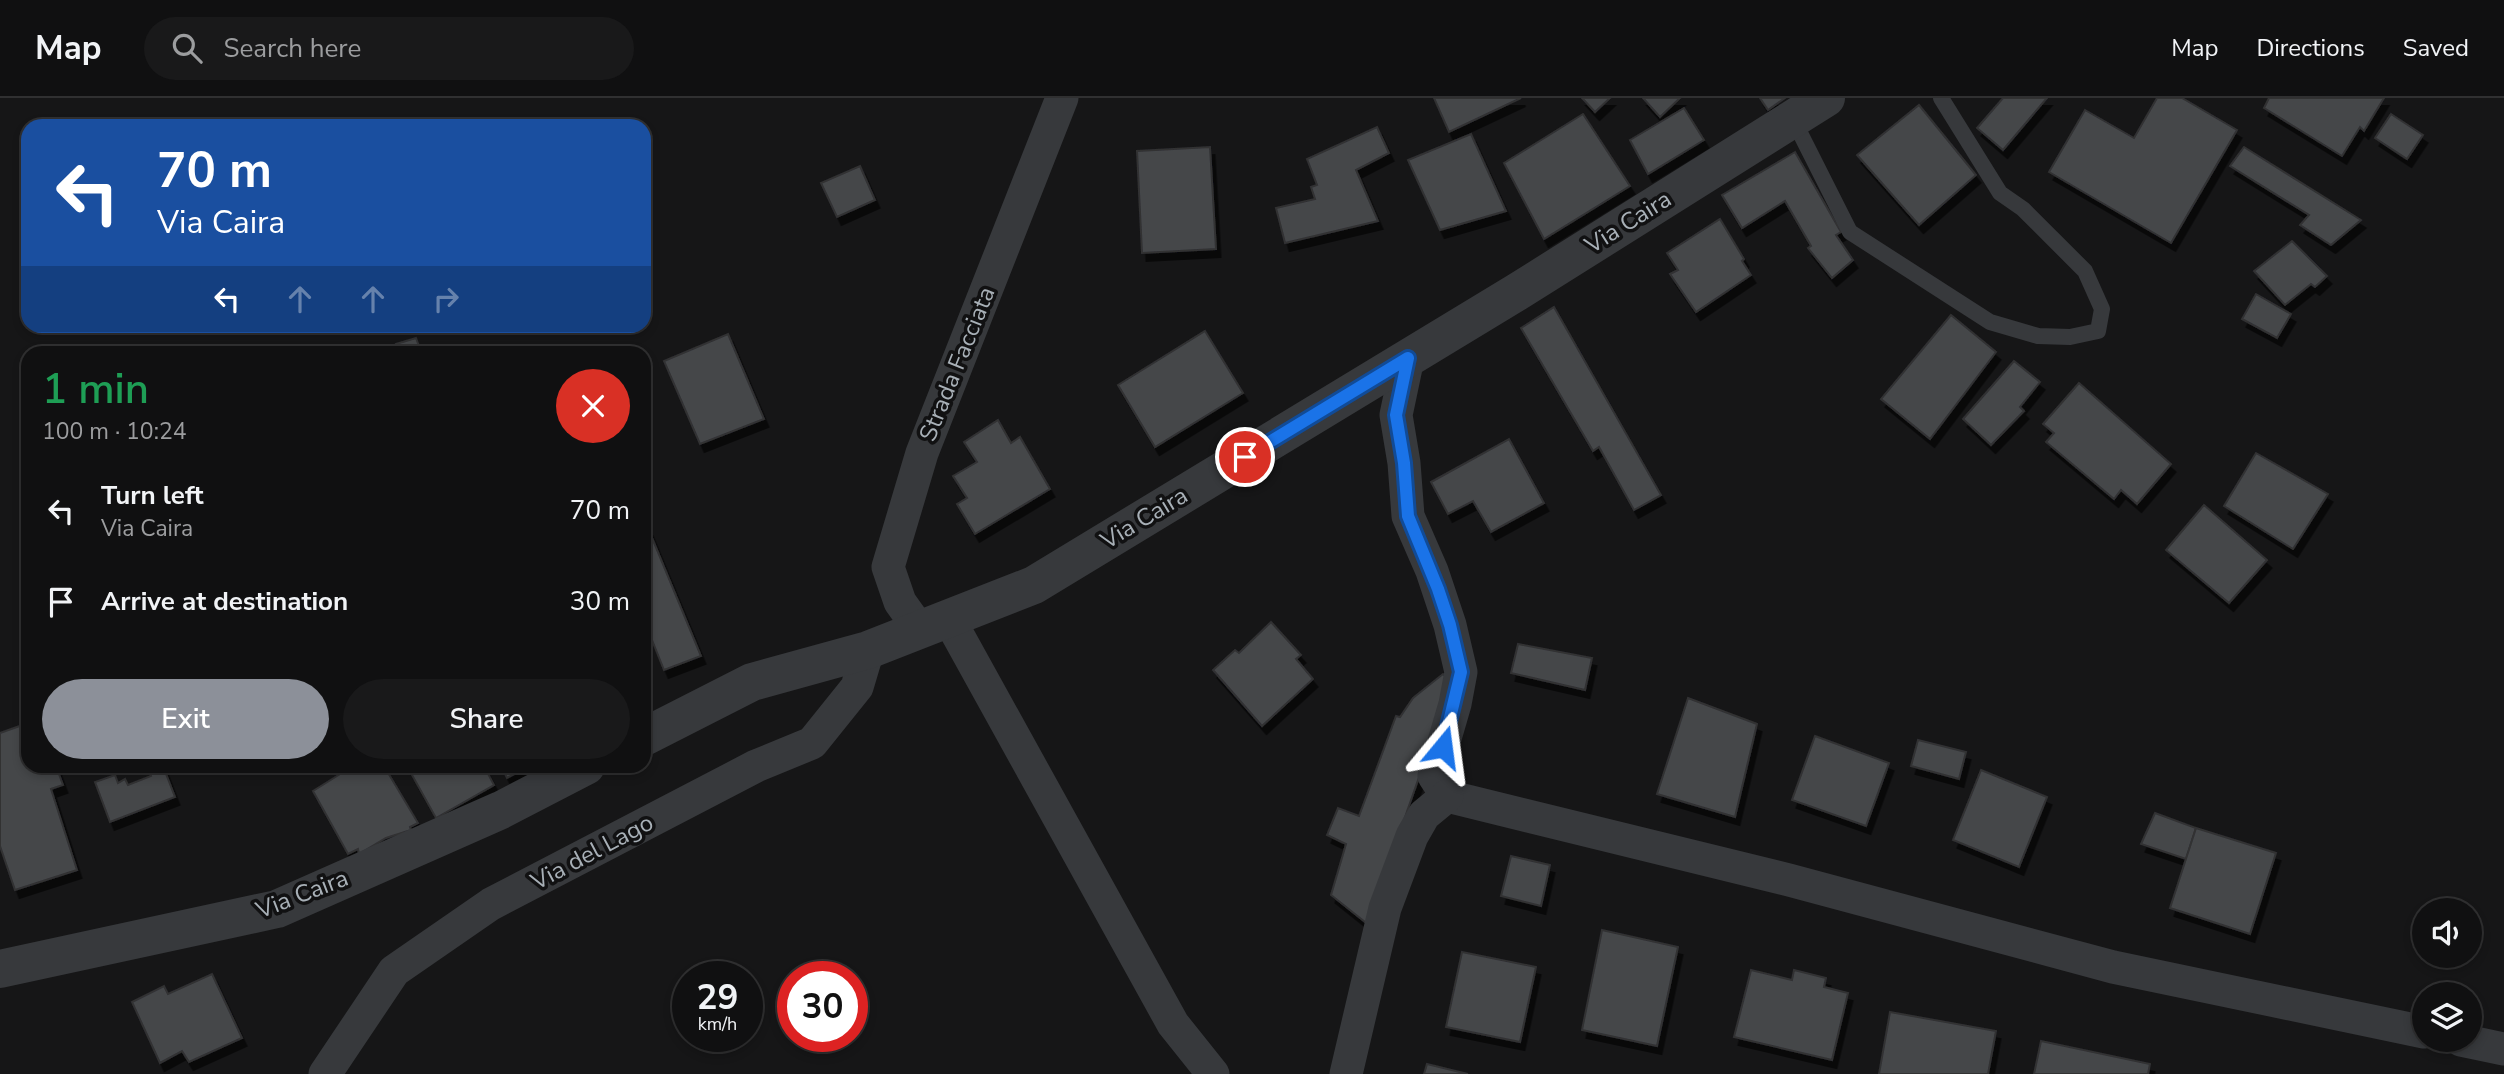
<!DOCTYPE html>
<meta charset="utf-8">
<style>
:root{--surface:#101011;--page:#19191a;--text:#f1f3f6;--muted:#9c9d9f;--line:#303031;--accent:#8c9099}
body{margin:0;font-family:"Nunito Sans",sans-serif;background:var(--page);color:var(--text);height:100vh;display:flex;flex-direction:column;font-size:26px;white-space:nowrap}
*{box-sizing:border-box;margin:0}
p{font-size:23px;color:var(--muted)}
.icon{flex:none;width:38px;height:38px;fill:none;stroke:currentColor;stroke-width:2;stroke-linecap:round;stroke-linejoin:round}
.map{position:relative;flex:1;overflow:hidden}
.side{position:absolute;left:21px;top:248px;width:630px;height:427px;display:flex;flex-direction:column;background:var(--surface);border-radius:21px;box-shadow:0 4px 10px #0003,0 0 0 2px var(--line)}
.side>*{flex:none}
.banner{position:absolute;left:21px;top:21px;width:630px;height:214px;border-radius:21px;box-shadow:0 4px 10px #0003,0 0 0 2px var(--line);background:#1a4fa0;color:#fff;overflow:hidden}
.fabs{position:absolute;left:2412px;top:800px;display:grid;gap:14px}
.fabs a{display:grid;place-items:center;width:70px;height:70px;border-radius:50%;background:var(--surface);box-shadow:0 4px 10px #0003,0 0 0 2px var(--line);font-size:35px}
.speed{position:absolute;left:672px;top:863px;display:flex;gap:14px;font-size:35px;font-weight:700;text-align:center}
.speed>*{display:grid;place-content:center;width:91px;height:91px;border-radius:50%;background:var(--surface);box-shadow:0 4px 10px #0003,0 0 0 2px var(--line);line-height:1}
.speed small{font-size:18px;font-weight:400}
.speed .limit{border:10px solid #d22;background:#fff;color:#111}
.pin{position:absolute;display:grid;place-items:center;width:60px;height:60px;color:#fff;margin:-30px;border:4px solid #fff;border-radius:50%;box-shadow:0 2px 7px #0007}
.me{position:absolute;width:77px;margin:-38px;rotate:16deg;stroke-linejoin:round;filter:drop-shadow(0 0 5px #0008)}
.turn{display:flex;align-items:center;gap:24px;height:147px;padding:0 21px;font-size:32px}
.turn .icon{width:91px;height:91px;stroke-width:2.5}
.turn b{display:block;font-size:49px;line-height:60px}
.lanes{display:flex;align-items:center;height:66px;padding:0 21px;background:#0003;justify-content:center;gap:35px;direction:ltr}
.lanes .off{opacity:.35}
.round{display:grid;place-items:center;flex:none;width:74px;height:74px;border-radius:37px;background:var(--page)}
.headline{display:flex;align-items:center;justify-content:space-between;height:119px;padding:0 21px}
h1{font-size:42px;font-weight:600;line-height:52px;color:#1e9e55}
.action{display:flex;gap:14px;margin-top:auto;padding:14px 21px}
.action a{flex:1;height:80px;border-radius:42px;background:var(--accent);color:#fff;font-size:28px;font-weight:600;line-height:80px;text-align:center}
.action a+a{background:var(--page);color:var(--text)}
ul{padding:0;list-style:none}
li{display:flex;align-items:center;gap:21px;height:91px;padding:0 21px}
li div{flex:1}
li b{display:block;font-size:26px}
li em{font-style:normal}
header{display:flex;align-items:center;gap:42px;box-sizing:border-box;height:98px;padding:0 35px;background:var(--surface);border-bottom:2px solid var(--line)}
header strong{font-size:33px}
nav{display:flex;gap:38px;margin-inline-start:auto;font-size:24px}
.search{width:490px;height:63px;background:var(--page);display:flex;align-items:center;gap:18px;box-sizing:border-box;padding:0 24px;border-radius:38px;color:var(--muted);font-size:26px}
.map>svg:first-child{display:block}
.building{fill:#45474a;stroke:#303033;stroke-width:2;filter:url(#shadow)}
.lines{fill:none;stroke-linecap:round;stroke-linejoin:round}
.service{stroke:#37393c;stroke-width:16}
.minor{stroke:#37393c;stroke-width:33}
.tertiary{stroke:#37393c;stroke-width:38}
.route-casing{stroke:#114b97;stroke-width:18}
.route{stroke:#1a73e8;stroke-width:12}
.labels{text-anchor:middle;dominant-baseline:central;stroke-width:7;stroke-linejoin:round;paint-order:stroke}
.street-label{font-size:24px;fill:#a8b0b7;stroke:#111112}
</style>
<header>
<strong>Map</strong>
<div class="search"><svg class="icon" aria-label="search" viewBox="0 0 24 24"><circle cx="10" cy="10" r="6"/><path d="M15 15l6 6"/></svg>Search here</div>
<nav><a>Map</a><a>Directions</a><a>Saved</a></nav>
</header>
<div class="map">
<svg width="2504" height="976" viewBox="0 0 2504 976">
<defs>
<filter id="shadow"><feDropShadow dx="4.5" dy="8" stdDeviation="0" flood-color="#0009"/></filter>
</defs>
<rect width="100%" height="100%" fill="#161617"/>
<g class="building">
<polygon points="1434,0 1521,0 1449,34"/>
<polygon points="1582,0 1610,0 1595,14"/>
<polygon points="1643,0 1680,0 1660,19"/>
<polygon points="1760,0 1785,0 1768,12"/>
<polygon points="2003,0 2047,0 2003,52 1977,30"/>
<polygon points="2157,0 2182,0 2237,32 2171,145 2049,74 2085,12 2134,40"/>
<polygon points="2269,0 2384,0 2364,33 2360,29 2342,58 2264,10"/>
<polygon points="1919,7 1976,77 1919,127 1857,57"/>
<polygon points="1684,10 1704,42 1648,76 1630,42"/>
<polygon points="1583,16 1630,88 1544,141 1504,65"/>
<polygon points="2391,16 2423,37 2407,61 2375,40"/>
<polygon points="1377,29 1389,55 1356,72 1378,123 1285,145 1276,110 1315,101 1311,89 1317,87 1307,61"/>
<polygon points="1471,36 1506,113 1440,132 1408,62"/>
<polygon points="1210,49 1216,151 1142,155 1137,53"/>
<polygon points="2244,49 2361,122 2331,147 2300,127 2309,117 2230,68"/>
<polygon points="1795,54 1841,134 1836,137 1853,162 1832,180 1808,150 1811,148 1785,103 1742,130 1722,97"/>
<polygon points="860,68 875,102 837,119 821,85"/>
<polygon points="1720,121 1744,161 1742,163 1751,177 1696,214 1670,176 1678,172 1667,155"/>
<polygon points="2292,143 2327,178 2315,189 2311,186 2285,207 2254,173"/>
<polygon points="2256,196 2291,216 2277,240 2242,221"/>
<polygon points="1554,209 1661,397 1634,412 1599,349 1593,353 1521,230"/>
<polygon points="1951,217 1996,254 1930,341 1881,301"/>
<polygon points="1205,233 1243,295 1155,349 1118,287"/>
<polygon points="728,236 764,321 700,346 664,263"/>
<polygon points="416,240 422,256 391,256 398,254 396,246"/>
<polygon points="2014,263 2040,284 2020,309 2024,313 1991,347 1963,321"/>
<polygon points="2079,285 2171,366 2137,406 2121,392 2114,401 2046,344 2054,335 2043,326"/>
<polygon points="998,322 1011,345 1020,339 1050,391 975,436 957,406 967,400 953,378 977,364 964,344"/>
<polygon points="1509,341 1544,405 1491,434 1473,403 1448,416 1431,384"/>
<polygon points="2256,355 2328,396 2293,451 2224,408"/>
<polygon points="2204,407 2267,462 2229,505 2166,452"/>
<polygon points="644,430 648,430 701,558 664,572 644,522"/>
<polygon points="1271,524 1301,557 1296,561 1313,581 1262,628 1213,572 1235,552 1239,555"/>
<polygon points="1518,546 1592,560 1585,592 1511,575"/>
<polygon points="1443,576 1447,580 1436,631 1391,759 1370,828 1331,797 1346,746 1327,737 1338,710 1359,718 1396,618 1400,619 1413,600"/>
<polygon points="1688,600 1757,626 1735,719 1657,696"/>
<polygon points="28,625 28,668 56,668 63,687 51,691 77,772 15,792 0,748 0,635"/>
<polygon points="1815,638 1889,665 1866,728 1792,702"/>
<polygon points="1918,642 1966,654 1959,681 1911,668"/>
<polygon points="157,668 163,668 175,699 110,724 95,684 115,677 118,685 125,681 128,687 151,678 149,672"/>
<polygon points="353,668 384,668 418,725 410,729 411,732 386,740 359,756 358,751 348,756 313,693"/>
<polygon points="407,668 484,668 494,687 436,720"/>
<polygon points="501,668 530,668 507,680"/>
<polygon points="1981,672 2047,699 2019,769 1953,742"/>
<polygon points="2155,715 2196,730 2186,761 2141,746"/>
<polygon points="2196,730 2276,755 2250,836 2170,810"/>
<polygon points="1511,758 1550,767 1541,808 1501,798"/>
<polygon points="1602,832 1678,849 1657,948 1582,932"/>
<polygon points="1462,854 1536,869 1520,944 1446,929"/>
<polygon points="1751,872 1792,882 1794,872 1826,880 1824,889 1848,895 1832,962 1734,939"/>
<polygon points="212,876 242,940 189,964 182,953 160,965 132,904 164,888 168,896"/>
<polygon points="1890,914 1996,933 1988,976 1879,976"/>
<polygon points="2041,943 2150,966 2148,976 2034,976"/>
<polygon points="1427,966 1468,976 1424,976"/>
</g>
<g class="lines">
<polyline class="service" points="1793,21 1850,134 1990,224 2038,238 2070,239 2098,233 2102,211 2085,173 2023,111 2000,95 1941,0"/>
<g class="minor">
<polyline points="1408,260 1396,317 1404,365 1408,418 1432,473 1450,527 1461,574 1455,606 1434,678 1447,698 1789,782 2113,869 2424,934"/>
<polyline points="949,521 1173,926 1213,976"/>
<polyline points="920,532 900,504 888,469 922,355 1062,0"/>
<polyline points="2461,942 2504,951"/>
<polyline points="325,976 394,873 491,806 756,668 812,645 857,589 868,552"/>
<polyline points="1346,976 1385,810 1412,738 1424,717 1447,698"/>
</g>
<g class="tertiary">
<polyline points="644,639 752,584 868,552 1034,487 1517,194 1826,0"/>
<polyline points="0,871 277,811 501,712 586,668"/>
</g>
</g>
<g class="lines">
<g class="route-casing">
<polyline id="route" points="1245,359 1408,260 1396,317 1404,365 1408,418 1438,491 1450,527 1461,574 1443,649"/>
</g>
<use href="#route" class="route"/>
</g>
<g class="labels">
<g class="street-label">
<text transform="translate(1628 124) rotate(-32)">Via Caira</text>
<text transform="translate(957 266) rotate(-68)">Strada Facciata</text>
<text transform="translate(1144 420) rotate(-31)">Via Caira</text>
<text transform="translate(592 754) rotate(-28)">Via del Lago</text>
<text transform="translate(302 796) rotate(-21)">Via Caira</text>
</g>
</g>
</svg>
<div class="fabs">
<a><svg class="icon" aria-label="sound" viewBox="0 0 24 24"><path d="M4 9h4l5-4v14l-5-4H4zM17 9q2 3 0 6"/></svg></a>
<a><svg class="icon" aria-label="layers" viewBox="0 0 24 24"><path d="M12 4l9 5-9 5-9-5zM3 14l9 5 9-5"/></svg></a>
</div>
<div class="speed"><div>29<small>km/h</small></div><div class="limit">30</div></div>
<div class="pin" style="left:1245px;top:359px;background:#d93025"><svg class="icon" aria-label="arrive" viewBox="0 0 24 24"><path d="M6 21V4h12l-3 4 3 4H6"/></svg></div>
<svg class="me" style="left:1443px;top:649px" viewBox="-20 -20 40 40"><path d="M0-17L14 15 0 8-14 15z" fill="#1a73e8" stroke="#fff" stroke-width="4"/></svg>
<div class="banner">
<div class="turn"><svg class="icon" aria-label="left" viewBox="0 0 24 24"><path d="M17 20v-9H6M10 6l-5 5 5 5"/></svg><div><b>70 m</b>Via Caira</div></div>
<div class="lanes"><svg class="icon" aria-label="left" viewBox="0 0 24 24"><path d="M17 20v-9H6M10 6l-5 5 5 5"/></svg><svg class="icon off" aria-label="ahead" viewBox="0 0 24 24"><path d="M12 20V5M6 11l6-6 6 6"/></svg><svg class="icon off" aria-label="ahead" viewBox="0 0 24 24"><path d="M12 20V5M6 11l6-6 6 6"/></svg><svg class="icon off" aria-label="right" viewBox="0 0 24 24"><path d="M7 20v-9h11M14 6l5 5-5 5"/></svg></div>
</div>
<section class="side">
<div class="headline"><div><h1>1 min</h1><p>100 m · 10:24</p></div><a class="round" style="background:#d93025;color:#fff"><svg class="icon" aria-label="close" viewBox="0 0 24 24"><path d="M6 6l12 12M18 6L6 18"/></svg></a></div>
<ul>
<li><svg class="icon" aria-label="left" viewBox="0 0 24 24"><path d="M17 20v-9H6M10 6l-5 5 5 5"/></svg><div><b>Turn left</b><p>Via Caira</p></div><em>70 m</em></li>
<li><svg class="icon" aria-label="arrive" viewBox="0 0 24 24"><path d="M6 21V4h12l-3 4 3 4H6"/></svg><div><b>Arrive at destination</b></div><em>30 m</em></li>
</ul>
<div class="action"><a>Exit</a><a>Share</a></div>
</section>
</div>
